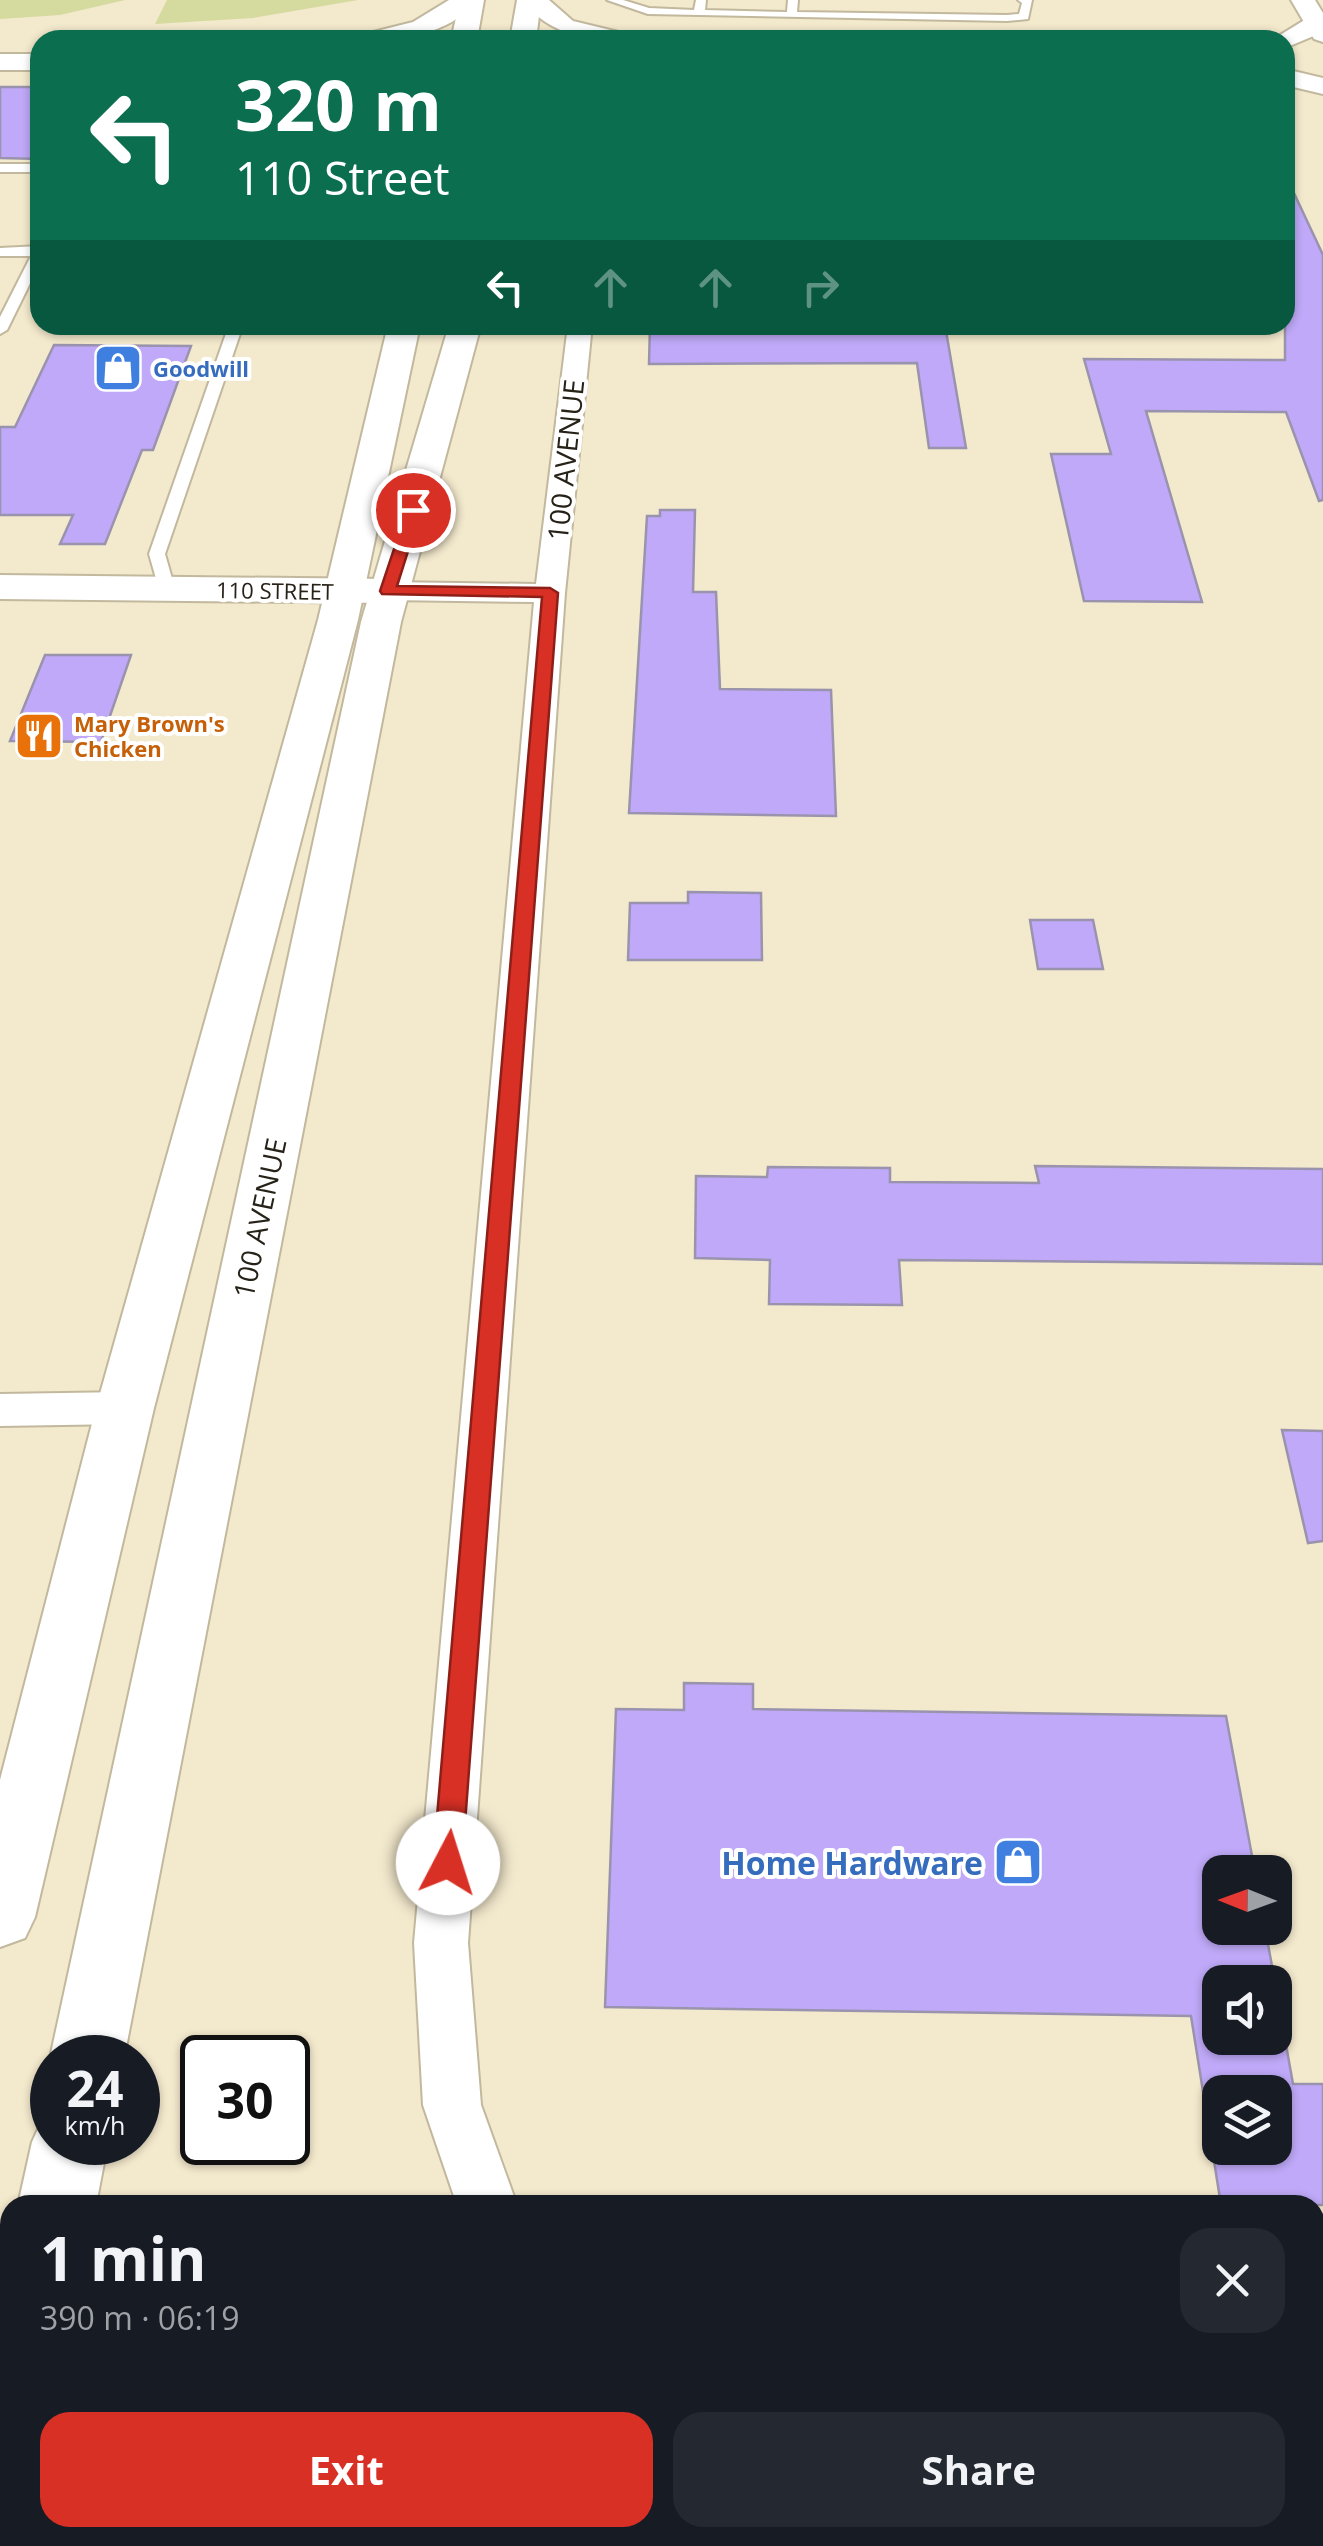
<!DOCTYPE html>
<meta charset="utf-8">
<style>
:root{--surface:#171b24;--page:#242831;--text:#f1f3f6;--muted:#9ea1a6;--accent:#d93025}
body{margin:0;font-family:"Open Sans",sans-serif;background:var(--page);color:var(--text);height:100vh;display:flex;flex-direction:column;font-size:38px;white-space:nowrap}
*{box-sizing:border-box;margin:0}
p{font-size:32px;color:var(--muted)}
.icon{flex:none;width:55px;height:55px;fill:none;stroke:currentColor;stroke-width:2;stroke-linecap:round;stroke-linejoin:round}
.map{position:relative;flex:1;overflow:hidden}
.sheet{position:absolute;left:0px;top:2195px;width:1325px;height:352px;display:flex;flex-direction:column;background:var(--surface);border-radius:30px 30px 0 0;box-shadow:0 2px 8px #0004}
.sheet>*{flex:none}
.top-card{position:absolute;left:30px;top:30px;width:1265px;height:305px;border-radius:30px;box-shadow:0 2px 8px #0004;background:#0b6e4f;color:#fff;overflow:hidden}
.needle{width:65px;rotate:271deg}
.fabs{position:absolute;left:1202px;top:1855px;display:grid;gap:20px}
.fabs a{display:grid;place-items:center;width:90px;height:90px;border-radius:20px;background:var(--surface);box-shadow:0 2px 8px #0004;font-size:50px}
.speed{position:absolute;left:30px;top:2035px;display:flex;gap:20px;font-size:50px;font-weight:700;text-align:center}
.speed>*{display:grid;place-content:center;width:130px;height:130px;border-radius:50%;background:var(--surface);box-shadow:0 2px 8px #0004;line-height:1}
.speed small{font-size:25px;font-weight:400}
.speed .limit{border:5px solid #111;border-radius:15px;background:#fff;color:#111}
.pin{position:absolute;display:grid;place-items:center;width:85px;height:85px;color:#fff;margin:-42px;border:5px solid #fff;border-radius:50%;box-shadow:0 2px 10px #0007}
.me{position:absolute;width:110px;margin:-55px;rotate:5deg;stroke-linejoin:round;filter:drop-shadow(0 0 8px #0008)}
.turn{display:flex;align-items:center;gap:35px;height:210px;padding:0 40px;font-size:45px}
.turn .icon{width:130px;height:130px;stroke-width:2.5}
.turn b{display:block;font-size:70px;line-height:85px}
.lanes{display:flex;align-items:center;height:95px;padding:0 40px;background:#0003;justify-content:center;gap:50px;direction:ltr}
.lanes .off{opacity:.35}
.round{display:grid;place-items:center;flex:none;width:105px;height:105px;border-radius:30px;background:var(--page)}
.headline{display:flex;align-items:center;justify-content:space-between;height:170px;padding:0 40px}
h1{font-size:60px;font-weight:700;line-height:75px}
.cta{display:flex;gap:20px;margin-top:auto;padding:20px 40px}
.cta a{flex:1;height:115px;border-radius:30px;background:var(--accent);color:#fff;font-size:40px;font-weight:700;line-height:115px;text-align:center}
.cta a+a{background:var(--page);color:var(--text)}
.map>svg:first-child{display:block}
.green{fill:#d5da9f}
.building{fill:#bfa9f8;stroke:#9a93ad;stroke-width:2.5;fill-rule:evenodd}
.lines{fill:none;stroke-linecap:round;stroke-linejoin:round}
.service-casing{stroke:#c2b89d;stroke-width:4}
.minor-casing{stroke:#c2b89d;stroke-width:4}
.tertiary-casing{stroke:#c2b89d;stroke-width:4}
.secondary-casing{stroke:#c2b89d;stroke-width:4}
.primary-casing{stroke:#c2b89d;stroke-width:4}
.service{fill:#fff;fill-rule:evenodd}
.minor{fill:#fff;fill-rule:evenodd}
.tertiary{fill:#fff;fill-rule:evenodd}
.secondary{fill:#fff;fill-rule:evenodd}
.primary{fill:#fff;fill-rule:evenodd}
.route{fill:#d93025;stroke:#8d1f18;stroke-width:2.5}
.labels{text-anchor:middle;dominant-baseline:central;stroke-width:8;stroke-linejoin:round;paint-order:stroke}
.far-shop-label{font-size:22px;font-weight:bold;fill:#366cbe;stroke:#fff;text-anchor:start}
.far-street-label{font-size:22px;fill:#262218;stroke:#fff}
.far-food-label{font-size:22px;font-weight:bold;fill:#c56008;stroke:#fff;text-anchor:start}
.street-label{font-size:28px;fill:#262218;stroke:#fff}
.near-shop-label{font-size:32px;font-weight:bold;fill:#366cbe;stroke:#fff;text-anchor:end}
</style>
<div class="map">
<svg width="1323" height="2546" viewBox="0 0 1323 2546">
<rect width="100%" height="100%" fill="#f3e9cd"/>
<g class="green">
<polygon points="0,0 125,0 60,15 0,19"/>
<polygon points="167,0 358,0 253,18 155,24"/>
</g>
<g class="building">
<polygon points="0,87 40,87 40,159 0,158"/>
<polygon points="1285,174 1323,255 1323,500 1319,501 1286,412 1146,411 1202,602 1084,601 1051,454 1111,454 1084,359 1285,360"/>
<polygon points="650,325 945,325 966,448 929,448 917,363 649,364"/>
<polygon points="54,345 191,346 153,450 142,450 105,544 60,544 73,515 0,515 0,427 15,427"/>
<polygon points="660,510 695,510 693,592 716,592 720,689 831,690 836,816 629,813 647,516 660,516"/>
<polygon points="45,655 131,655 101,742 10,741"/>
<polygon points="688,892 761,893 762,960 628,960 630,903 688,903"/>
<polygon points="1030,920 1093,920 1103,969 1038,969"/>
<polygon points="1035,1166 1323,1169 1323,1264 899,1260 902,1305 769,1304 770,1260 695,1258 696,1176 767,1177 768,1167 890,1168 890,1182 1039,1183"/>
<polygon points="1282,1430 1323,1431 1323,1541 1308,1543"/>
<path d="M684,1683L753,1684V1709L1226,1716L1255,1872H1220V1928H1265L1275,1982H1220V2038H1275V1983L1293,2084H1323V2205H1221L1191,2016L605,2007L616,1709L684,1710ZM1220,2092H1275V2148H1220Z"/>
</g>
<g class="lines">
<g class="service-casing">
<g id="service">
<polygon points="607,0 623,0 649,8 694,10 696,0 706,0 705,10 787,12 788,0 798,0 797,12 1007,15 1019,14 1022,3 1018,0 1032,0 1028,19 1007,21 648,14"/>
<rect x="0" y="164" width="40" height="8"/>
<polygon points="40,246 40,263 7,330 0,334 0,317 31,256 0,256 0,248"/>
<polygon points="229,325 243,325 165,554 175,589 167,594 159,589 149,554"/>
</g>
</g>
<g class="minor-casing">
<g id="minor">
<polygon points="568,325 592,325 565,593 468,1943 481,2105 517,2205 457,2205 423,2105 414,1943 534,602 388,600 377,597 373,591 377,585 388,582 536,584"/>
<polygon points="125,1392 141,1397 147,1408 141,1419 125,1424 0,1426 0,1394"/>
<polygon points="572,2538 638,2538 641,2546 575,2546"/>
</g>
</g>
<g class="tertiary-casing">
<g id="tertiary">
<polygon points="1291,0 1315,0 1323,13 1323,42 1314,39"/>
<polygon points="0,575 388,579 402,583 407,591 402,599 388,603 0,599"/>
</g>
</g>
<g class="secondary-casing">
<g id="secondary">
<polygon points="460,0 484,0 477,40 451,40"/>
<polygon points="517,0 541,0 536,40 510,40"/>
</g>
</g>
<g class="primary-casing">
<g id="primary">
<path d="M449,0H478C448,36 401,40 357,40L361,35L413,22Z"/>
<path d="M522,0H549L573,21L631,35L635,40C589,40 552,38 522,0Z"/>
<polygon points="1316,13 1323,15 1323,32 1285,48 1285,40 1272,40"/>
<rect x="0" y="54" width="40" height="16"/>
<polygon points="1285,69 1323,78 1323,94 1285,85"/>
<polygon points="388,325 420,325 358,620 154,1408 35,1917 25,1938 0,1947 0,1780 96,1408 318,620"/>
<polygon points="449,325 481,325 401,622 124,2058 52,2058 52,2063 50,2058 361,622"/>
<polygon points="52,2114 52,2142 108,2142 96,2205 18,2205 32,2142 43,2118"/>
<polygon points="10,2393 10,2521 0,2525 0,2397"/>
</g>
</g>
<use href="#service" class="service"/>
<use href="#minor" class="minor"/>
<use href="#tertiary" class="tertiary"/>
<use href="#secondary" class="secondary"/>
<use href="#primary" class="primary"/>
</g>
<polygon class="route" points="408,507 421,510 397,586 550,588 558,593 462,1863 458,1872 448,1875 437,1872 433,1863 542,597 382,594 380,591"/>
<defs>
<g id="shop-square" transform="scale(2.5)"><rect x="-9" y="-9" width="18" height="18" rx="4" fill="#3f7fe0" stroke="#fff"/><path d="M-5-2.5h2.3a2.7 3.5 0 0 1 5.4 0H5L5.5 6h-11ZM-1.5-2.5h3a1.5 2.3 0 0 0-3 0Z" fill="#fff"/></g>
<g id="restaurant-square" transform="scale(2.5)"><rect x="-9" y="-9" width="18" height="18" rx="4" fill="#e8710a" stroke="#fff"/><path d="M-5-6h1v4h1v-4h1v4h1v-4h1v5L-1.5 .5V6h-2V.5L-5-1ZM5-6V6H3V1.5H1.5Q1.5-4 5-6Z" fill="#fff"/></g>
</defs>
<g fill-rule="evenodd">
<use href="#shop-square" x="118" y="368"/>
<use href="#restaurant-square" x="39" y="736"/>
<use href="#shop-square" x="1018" y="1862"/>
</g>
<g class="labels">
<g class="far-shop-label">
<text x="153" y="368">Goodwill</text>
</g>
<g class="far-street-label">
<text transform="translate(275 590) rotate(1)">110 STREET</text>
</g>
<g class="far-food-label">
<text x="74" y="723">Mary Brown's<tspan x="74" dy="25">Chicken</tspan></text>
</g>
<g class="street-label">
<text transform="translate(565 460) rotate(-84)">100 AVENUE</text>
<text transform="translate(259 1218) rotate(-78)">100 AVENUE</text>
</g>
<g class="near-shop-label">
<text x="983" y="1862">Home Hardware</text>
</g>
</g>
</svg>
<div class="fabs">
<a><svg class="needle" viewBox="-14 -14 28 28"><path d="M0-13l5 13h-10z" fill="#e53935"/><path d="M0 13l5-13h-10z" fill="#9ea1a6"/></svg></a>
<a><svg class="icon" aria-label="sound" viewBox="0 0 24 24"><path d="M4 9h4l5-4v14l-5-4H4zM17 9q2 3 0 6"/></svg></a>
<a><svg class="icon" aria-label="layers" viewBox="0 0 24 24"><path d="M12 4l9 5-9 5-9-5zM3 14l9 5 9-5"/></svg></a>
</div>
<div class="speed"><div>24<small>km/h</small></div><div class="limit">30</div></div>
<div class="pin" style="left:413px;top:510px;background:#d93025"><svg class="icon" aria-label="arrive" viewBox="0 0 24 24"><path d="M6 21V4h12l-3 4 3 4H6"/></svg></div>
<svg class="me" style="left:448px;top:1863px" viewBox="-20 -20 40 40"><circle r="19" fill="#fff"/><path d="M0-13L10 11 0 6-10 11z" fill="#d93025"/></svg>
<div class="top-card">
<div class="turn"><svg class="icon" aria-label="left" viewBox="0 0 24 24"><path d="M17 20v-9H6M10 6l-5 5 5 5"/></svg><div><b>320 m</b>110 Street</div></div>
<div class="lanes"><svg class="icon" aria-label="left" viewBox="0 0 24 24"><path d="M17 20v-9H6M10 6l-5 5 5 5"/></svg><svg class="icon off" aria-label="ahead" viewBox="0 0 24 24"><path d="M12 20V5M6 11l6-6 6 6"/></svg><svg class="icon off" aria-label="ahead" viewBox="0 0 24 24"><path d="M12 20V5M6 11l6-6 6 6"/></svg><svg class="icon off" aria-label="right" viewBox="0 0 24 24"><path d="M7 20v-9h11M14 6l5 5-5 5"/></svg></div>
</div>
<section class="sheet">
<div class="headline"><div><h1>1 min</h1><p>390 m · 06:19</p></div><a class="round"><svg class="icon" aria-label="close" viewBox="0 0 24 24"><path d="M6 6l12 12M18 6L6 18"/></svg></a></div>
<div class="cta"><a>Exit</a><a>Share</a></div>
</section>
</div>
